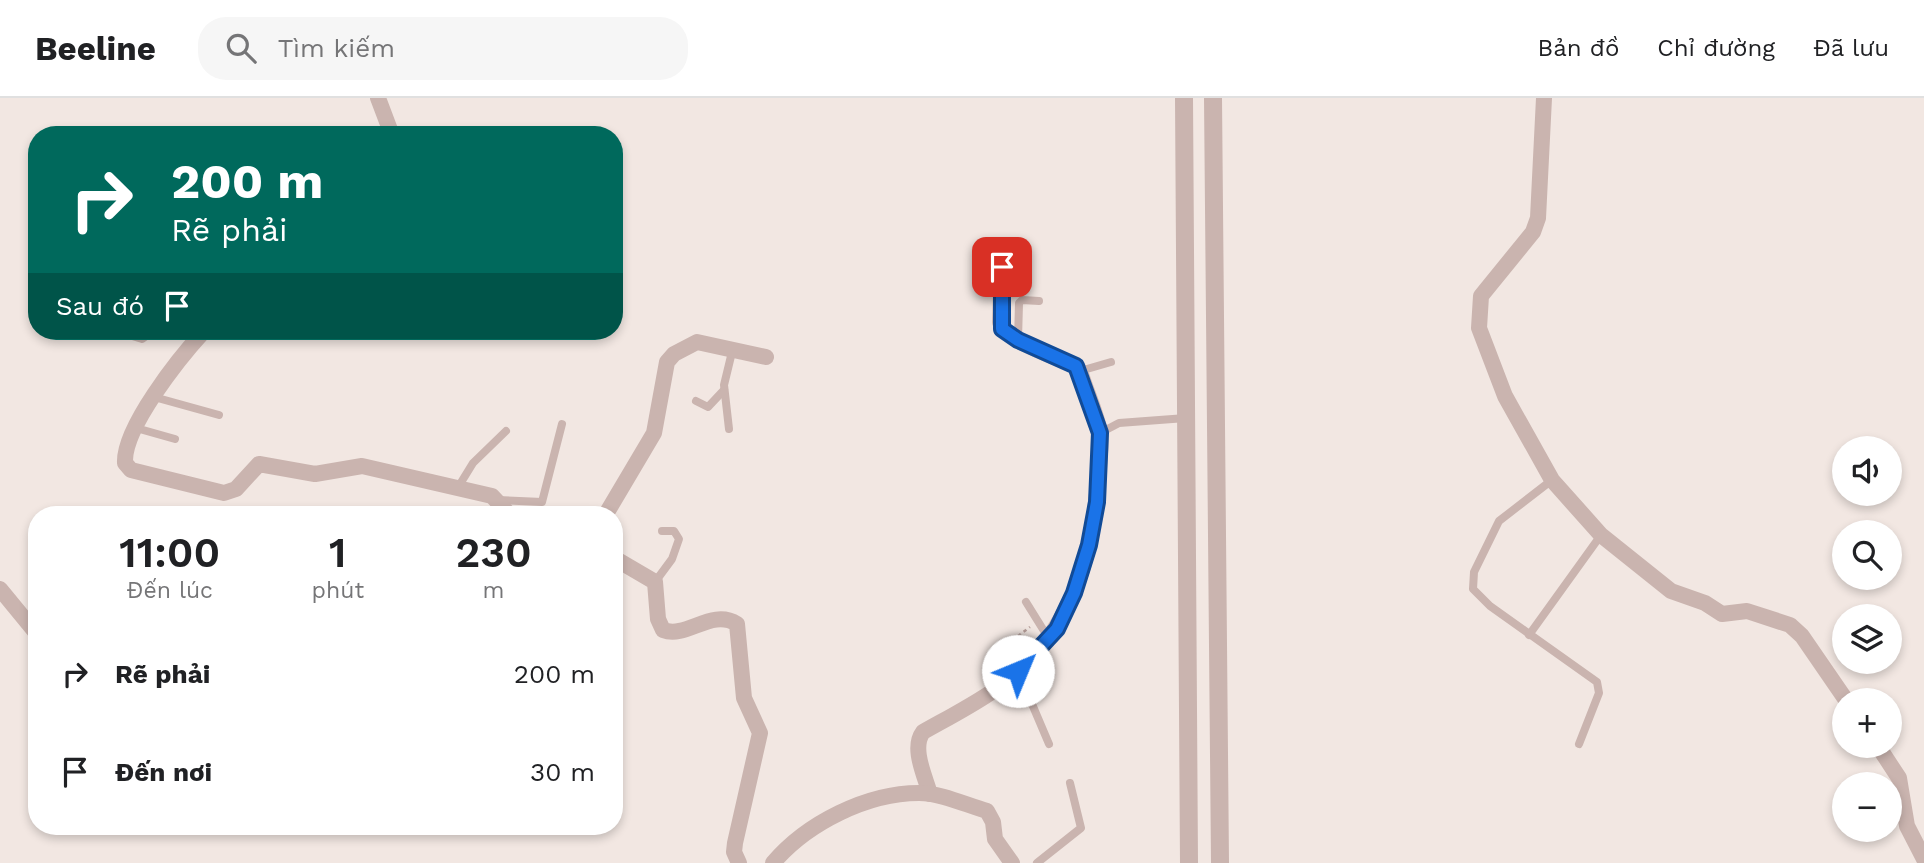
<!DOCTYPE html>
<html lang="vi">
<meta charset="utf-8">
<style>
:root{--surface:#fff;--page:#f6f6f6;--text:#202124;--muted:#757577;--line:#e0e0e0}
body{margin:0;font-family:"Work Sans",sans-serif;background:var(--page);color:var(--text);height:100vh;display:flex;flex-direction:column;font-size:26px;white-space:nowrap}
*{box-sizing:border-box;margin:0}
p{font-size:23px;color:var(--muted)}
.icon{flex:none;width:38px;height:38px;fill:none;stroke:currentColor;stroke-width:2;stroke-linecap:round;stroke-linejoin:round}
.map{position:relative;flex:1;overflow:hidden}
.panel{position:absolute;left:28px;top:408px;width:595px;height:329px;display:flex;flex-direction:column;background:var(--surface);border-radius:28px;box-shadow:0 4px 10px #0003}
.panel>*{flex:none}
.guide{position:absolute;left:28px;top:28px;width:595px;height:214px;border-radius:28px;box-shadow:0 4px 10px #0003;background:#00695c;color:#fff;overflow:hidden}
.controls{position:absolute;left:1832px;top:338px;display:grid;gap:14px}
.controls a{display:grid;place-items:center;width:70px;height:70px;border-radius:50%;background:var(--surface);box-shadow:0 4px 10px #0003;font-size:35px}
.pin{position:absolute;display:grid;place-items:center;width:60px;height:60px;color:#fff;margin:-30px;border-radius:14px;box-shadow:0 4px 10px #0006}
.me{position:absolute;width:77px;margin:-38px;rotate:45deg;stroke-linejoin:round;filter:drop-shadow(0 0 5px #0008)}
.turn{display:flex;align-items:center;gap:24px;height:147px;padding:0 28px;font-size:32px}
.turn .icon{width:91px;height:91px;stroke-width:2.5}
.turn b{display:block;font-size:49px;line-height:60px}
.then{display:flex;align-items:center;height:66px;padding:0 28px;background:#0003;gap:14px;font-size:26px}
.eta{display:flex;justify-content:space-evenly;align-items:center;height:119px;text-align:center}
.eta b{font-size:42px;font-weight:600;line-height:49px}
ul{padding:0;list-style:none}
li{display:flex;align-items:center;gap:21px;height:98px;padding:0 28px}
li div{flex:1}
li b{display:block;font-size:26px}
li em{font-style:normal}
header{display:flex;align-items:center;gap:42px;box-sizing:border-box;height:98px;padding:0 35px;background:var(--surface);border-bottom:2px solid var(--line)}
header strong{font-size:33px}
nav{display:flex;gap:38px;margin-inline-start:auto;font-size:24px}
.search{width:490px;height:63px;background:var(--page);display:flex;align-items:center;gap:18px;box-sizing:border-box;padding:0 24px;border-radius:28px;color:var(--muted);font-size:26px}
.map>svg:first-child{display:block}
.lines{fill:none;stroke-linecap:round;stroke-linejoin:round}
.path{stroke:#b69e99;stroke-width:2.5;stroke-dasharray:3.5 3.5;stroke-linecap:butt}
.service{stroke:#cab4af;stroke-width:8}
.minor{stroke:#cab4af;stroke-width:16}
.tertiary{stroke:#cab4af;stroke-width:18}
.route-casing{stroke:#114b97;stroke-width:18}
.route{stroke:#1a73e8;stroke-width:12}
</style>
<header>
<strong>Beeline</strong>
<div class="search"><svg class="icon" aria-label="search" viewBox="0 0 24 24"><circle cx="10" cy="10" r="6"/><path d="M15 15l6 6"/></svg>Tìm kiếm</div>
<nav><a>Bản đồ</a><a>Chỉ đường</a><a>Đã lưu</a></nav>
</header>
<div class="map">
<svg width="1924" height="765" viewBox="0 0 1924 765">
<rect width="100%" height="100%" fill="#f2e7e2"/>
<g class="lines">
<polyline class="path" points="1018,538 1030,529"/>
<g class="service">
<polyline points="116,233 142,241 153,233"/>
<polyline points="1018,242 1019,205 1022,202 1039,203"/>
<polyline points="1080,273 1111,264"/>
<polyline points="154,299 219,317"/>
<polyline points="696,303 708,309 724,292"/>
<polyline points="136,330 175,341"/>
<polyline points="729,331 724,287 732,254"/>
<polyline points="1100,335 1119,325 1186,320"/>
<polyline points="1552,382 1499,423 1474,474 1473,491 1490,508 1597,584 1599,595 1579,646"/>
<polyline points="457,391 473,365 506,333"/>
<polyline points="497,402 542,404 562,326"/>
<polyline points="655,484 672,461 679,441 674,433 662,433"/>
<polyline points="1026,504 1049,541"/>
<polyline points="1529,537 1601,437"/>
<polyline points="1018,573 1049,646"/>
<polyline points="1037,765 1081,730 1070,685"/>
</g>
<g class="minor">
<polyline points="378,0 392,37"/>
<polyline points="1544,0 1538,120 1533,134 1481,198 1479,230 1505,298 1552,382 1601,437 1671,493 1705,505 1722,516 1747,513 1790,527 1802,538 1846,602"/>
<path d="M204,233C180,259 123,330 125,365L131,372L224,395L236,391L259,366L315,376L362,368L492,398L509,416"/>
<polyline points="606,416 654,335 667,264 674,256 697,244 766,259"/>
<path d="M614,460L655,484L658,521L663,532C687,541 711,510 737,526L744,600L760,635L735,745L734,754L739,765"/>
<polyline points="0,491 37,536"/>
<polyline points="1878,648 1899,680 1907,728 1924,761"/>
<path d="M930,696C925,678 911,650 923,634C962,612 1003,592 1033,559C1080,508 1095,439 1099,372C1099,360 1102,346 1100,334C1096,314 1086,293 1080,273L1076,268C1056,259 1007,244 1000,224L1002,169"/>
<path d="M773,765C807,725 867,695 919,695C941,695 966,707 987,713L993,724L995,741L1012,765"/>
</g>
<g class="tertiary">
<polyline points="1184,0 1189,765"/>
<polyline points="1213,0 1220,765"/>
</g>
</g>
<g class="lines">
<g class="route-casing">
<polyline id="route" points="1002,169 1002,231 1018,242 1076,268 1100,335 1097,404 1089,447 1074,495 1057,531 1018,573"/>
</g>
<use href="#route" class="route"/>
</g>
</svg>
<div class="controls">
<a><svg class="icon" aria-label="sound" viewBox="0 0 24 24"><path d="M4 9h4l5-4v14l-5-4H4zM17 9q2 3 0 6"/></svg></a>
<a><svg class="icon" aria-label="search" viewBox="0 0 24 24"><circle cx="10" cy="10" r="6"/><path d="M15 15l6 6"/></svg></a>
<a><svg class="icon" aria-label="layers" viewBox="0 0 24 24"><path d="M12 4l9 5-9 5-9-5zM3 14l9 5 9-5"/></svg></a>
<a>+</a>
<a>−</a>
</div>
<div class="pin" style="left:1002px;top:169px;background:#d93025"><svg class="icon" aria-label="arrive" viewBox="0 0 24 24"><path d="M6 21V4h12l-3 4 3 4H6"/></svg></div>
<svg class="me" style="left:1018px;top:573px" viewBox="-20 -20 40 40"><circle r="19" fill="#fff"/><path d="M0-13L10 11 0 6-10 11z" fill="#1a73e8"/></svg>
<div class="guide">
<div class="turn"><svg class="icon" aria-label="right" viewBox="0 0 24 24"><path d="M7 20v-9h11M14 6l5 5-5 5"/></svg><div><b>200 m</b>Rẽ phải</div></div>
<div class="then">Sau đó<svg class="icon" aria-label="arrive" viewBox="0 0 24 24"><path d="M6 21V4h12l-3 4 3 4H6"/></svg></div>
</div>
<section class="panel">
<div class="eta">
<div><b>11:00</b><p>Đến lúc</p></div>
<div><b>1</b><p>phút</p></div>
<div><b>230</b><p>m</p></div>
</div>
<ul>
<li><svg class="icon" aria-label="right" viewBox="0 0 24 24"><path d="M7 20v-9h11M14 6l5 5-5 5"/></svg><div><b>Rẽ phải</b></div><em>200 m</em></li>
<li><svg class="icon" aria-label="arrive" viewBox="0 0 24 24"><path d="M6 21V4h12l-3 4 3 4H6"/></svg><div><b>Đến nơi</b></div><em>30 m</em></li>
</ul>
</section>
</div>
